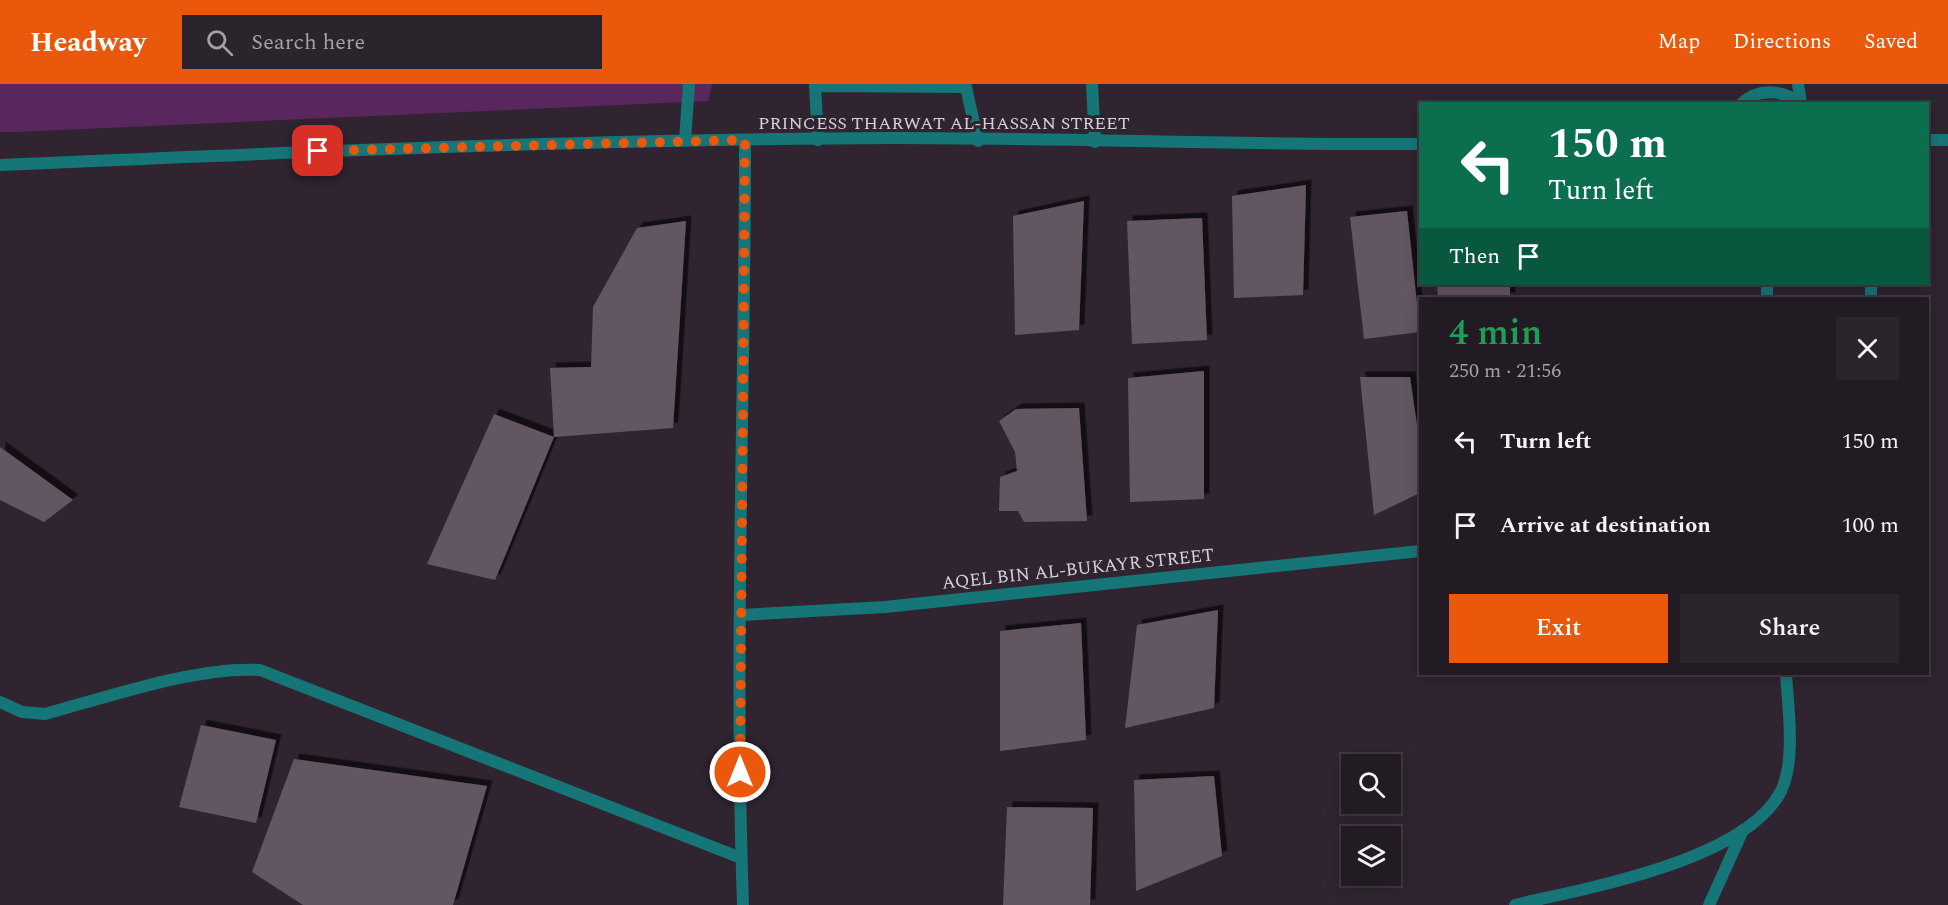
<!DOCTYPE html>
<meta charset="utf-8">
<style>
:root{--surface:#231b24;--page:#2b242c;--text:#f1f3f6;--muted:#a3a1a6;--line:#403941;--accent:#ea580c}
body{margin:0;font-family:Spectral,serif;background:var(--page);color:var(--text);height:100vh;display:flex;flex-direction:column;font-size:22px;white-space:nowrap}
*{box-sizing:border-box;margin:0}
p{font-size:20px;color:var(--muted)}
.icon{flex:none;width:33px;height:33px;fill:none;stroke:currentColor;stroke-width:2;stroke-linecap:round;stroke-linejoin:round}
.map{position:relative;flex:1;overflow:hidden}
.details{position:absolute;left:1419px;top:213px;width:510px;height:378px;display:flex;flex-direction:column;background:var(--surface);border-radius:0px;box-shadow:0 3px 15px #0003,0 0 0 2px var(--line)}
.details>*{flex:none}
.guide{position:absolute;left:1419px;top:18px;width:510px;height:183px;border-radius:0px;box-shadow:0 3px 15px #0003,0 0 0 2px var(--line);background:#0b6e4f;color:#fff;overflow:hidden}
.tools{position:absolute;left:1341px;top:670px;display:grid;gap:12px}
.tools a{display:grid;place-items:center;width:60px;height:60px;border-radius:0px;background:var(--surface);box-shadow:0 3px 15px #0003,0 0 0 2px var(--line);font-size:30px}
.pin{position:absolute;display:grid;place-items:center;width:51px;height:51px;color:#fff;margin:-26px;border-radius:12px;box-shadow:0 3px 9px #0006}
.me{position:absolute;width:66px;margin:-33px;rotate:0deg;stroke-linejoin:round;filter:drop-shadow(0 0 4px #0008)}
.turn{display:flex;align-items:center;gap:21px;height:126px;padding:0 30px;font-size:27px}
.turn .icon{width:78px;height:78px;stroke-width:2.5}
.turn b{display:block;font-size:42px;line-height:51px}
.then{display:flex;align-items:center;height:57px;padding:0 30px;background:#0003;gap:12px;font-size:22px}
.round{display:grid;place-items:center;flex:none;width:63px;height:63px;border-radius:0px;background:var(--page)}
.overview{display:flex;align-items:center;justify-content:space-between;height:102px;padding:0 30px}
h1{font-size:36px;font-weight:600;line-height:45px;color:#1e9e55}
.cta{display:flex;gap:12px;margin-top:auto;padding:12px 30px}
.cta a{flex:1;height:69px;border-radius:0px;background:var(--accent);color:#fff;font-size:24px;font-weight:600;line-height:69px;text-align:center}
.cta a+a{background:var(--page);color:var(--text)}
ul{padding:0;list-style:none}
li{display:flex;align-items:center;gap:18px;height:84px;padding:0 30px}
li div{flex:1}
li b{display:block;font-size:22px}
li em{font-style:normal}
header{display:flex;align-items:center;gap:36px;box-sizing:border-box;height:84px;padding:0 30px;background:var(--accent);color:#fff}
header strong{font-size:28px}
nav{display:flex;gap:33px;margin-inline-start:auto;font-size:21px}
.search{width:420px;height:54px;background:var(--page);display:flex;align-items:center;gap:15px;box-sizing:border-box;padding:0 21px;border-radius:0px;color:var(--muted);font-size:22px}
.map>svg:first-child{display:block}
.green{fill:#59275d}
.building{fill:#635663;filter:url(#shadow)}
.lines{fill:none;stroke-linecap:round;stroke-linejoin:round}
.service{stroke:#167677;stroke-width:12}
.minor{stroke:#167677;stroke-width:12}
.tertiary{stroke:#167677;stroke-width:12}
.route{stroke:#ea580c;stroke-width:10;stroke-dasharray:0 18}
.labels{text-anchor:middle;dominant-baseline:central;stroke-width:6;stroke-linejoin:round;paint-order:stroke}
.street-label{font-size:18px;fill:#d7d0d7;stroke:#2f2430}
</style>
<header>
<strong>Headway</strong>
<div class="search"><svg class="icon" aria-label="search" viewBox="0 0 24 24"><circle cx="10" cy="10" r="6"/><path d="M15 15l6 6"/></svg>Search here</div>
<nav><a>Map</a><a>Directions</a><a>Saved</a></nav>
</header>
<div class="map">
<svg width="1948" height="821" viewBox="0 0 1948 821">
<defs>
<filter id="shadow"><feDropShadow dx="5.5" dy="-5.5" stdDeviation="0" flood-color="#0009"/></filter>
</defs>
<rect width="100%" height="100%" fill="#2f2430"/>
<polygon class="green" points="0,0 712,0 708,17 17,48 0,48"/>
<g class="building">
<polygon points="1306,101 1303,211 1234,214 1232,112"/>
<polygon points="1084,117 1079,246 1015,251 1013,132"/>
<polygon points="1407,127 1420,248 1364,255 1350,133"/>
<polygon points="1202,134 1207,256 1132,260 1127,137"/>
<polygon points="686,137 673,344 554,353 495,496 427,480 494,330 554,353 550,284 591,283 593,223 637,144"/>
<polygon points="1437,200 1510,200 1510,214 1438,214"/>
<polygon points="1204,287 1204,415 1130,418 1128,294"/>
<polygon points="1360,293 1410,293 1420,362 1420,409 1374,431"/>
<polygon points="1079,324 1087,437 1024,438 1018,427 999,427 1000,393 1017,387 1015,368 999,337 1016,325"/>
<polygon points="0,363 73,416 44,438 0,416"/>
<polygon points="1218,526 1214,624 1125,644 1137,541"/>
<polygon points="1081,539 1086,656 1000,667 1000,547"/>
<polygon points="201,641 276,656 256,739 179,723"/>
<polygon points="294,675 487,702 453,821 303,821 252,788"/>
<polygon points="1214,692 1222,772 1136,807 1134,696"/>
<polygon points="1007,723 1093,724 1090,821 1003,821"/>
</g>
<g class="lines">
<g class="service">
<polyline points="1092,0 1095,58"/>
<polyline points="685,56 689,0"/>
<polyline points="818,56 815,2 966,3 978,57"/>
<polyline points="1871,214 1871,200"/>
<path d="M0,618L22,628L45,630C108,613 197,582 260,586L741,774"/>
</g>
<g class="minor">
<polyline points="1767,200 1767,214"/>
<polyline points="740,531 885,523 1420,467"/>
<path d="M743,821C734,566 745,311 745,56"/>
<path d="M1515,821C1585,804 1746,777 1781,707C1796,676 1788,623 1786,590"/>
<polyline points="1709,821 1743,746"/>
</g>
<g class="tertiary">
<polyline points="1798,0 1801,19"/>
<path d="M1741,20C1760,3 1782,6 1802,20"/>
<polyline points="1928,56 1948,56"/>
<path d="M0,81C297,68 594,55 892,54C1068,54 1244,61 1420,60"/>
</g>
</g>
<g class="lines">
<polyline class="route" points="318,67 745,56 740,688"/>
</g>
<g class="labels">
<g class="street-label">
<text x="944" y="39">PRINCESS THARWAT AL-HASSAN STREET</text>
<text transform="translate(1078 485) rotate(-6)">AQEL BIN AL-BUKAYR STREET</text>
</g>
</g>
</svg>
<div class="tools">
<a><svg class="icon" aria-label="search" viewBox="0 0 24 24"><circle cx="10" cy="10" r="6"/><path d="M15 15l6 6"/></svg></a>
<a><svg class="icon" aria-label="layers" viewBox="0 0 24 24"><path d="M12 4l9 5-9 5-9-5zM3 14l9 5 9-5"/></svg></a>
</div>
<div class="pin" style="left:318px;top:67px;background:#d93025"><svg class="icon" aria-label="arrive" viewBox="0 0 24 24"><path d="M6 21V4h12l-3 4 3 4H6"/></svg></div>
<svg class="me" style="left:740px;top:688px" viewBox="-20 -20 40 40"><circle r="17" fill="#ea580c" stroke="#fff" stroke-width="3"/><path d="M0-11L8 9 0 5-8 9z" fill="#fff"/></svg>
<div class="guide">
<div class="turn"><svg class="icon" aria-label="left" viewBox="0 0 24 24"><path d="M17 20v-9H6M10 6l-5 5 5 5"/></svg><div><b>150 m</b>Turn left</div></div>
<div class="then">Then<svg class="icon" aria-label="arrive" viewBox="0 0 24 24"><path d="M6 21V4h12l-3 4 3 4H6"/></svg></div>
</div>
<section class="details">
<div class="overview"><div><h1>4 min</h1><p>250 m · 21:56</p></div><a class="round"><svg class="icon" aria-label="close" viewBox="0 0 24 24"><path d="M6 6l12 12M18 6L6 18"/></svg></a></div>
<ul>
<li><svg class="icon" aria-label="left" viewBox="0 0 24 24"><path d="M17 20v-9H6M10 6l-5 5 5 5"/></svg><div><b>Turn left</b></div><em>150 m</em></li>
<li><svg class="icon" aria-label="arrive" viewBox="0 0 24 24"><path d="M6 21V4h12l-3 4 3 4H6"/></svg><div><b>Arrive at destination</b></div><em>100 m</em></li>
</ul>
<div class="cta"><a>Exit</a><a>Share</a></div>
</section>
</div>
